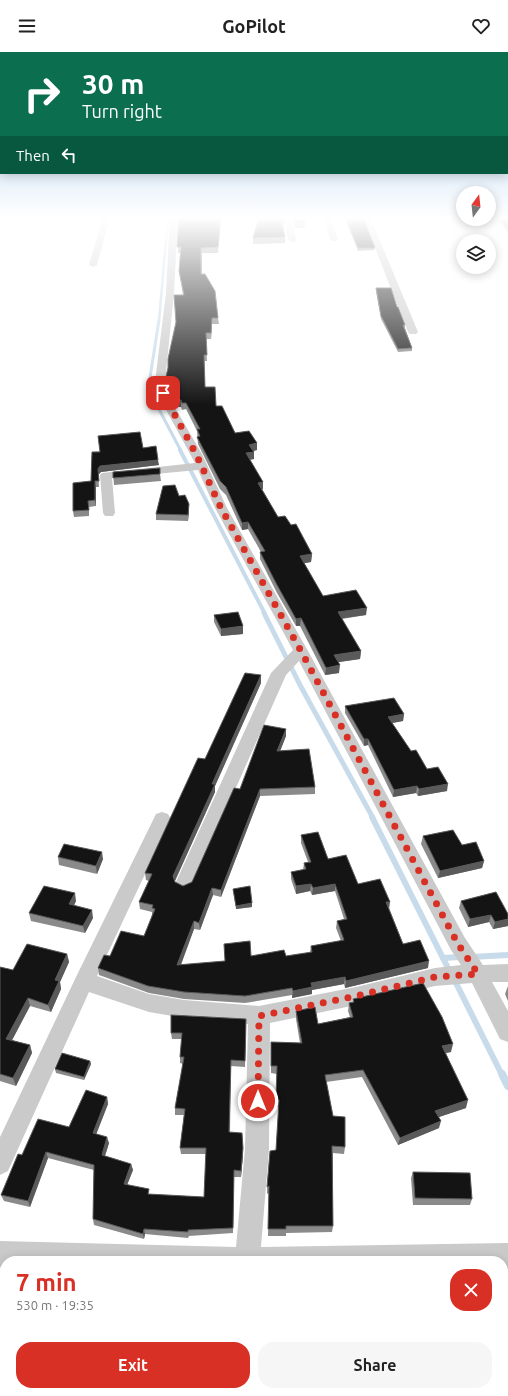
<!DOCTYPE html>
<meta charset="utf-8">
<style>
:root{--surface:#fff;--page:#f6f6f6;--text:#222;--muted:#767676;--accent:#d93025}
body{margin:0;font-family:Ubuntu,sans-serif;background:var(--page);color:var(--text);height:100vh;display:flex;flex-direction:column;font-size:15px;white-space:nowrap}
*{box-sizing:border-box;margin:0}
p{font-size:13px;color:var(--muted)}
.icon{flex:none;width:22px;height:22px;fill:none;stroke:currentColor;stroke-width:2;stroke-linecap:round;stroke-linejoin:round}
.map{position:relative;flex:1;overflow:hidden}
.side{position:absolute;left:0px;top:1204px;width:508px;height:140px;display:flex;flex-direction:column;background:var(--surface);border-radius:16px 16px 0 0;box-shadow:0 2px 10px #0003}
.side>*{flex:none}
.hud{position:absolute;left:0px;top:0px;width:508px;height:122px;box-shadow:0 2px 10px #0003;background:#0b6e4f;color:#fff;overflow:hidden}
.needle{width:26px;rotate:15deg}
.buttons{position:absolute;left:456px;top:134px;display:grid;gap:8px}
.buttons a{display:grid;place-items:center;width:40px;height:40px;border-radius:50%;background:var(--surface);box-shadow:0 2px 10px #0003;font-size:20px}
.pin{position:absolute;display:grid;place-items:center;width:34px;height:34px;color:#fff;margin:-17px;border-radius:8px;box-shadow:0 2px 6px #0006}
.me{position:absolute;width:44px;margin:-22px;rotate:0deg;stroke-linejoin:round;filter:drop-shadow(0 0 3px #0008)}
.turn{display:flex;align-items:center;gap:14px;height:84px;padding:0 16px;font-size:18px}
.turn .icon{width:52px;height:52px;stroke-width:2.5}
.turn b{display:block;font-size:28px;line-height:34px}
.then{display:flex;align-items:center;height:38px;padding:0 16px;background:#0003;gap:8px;font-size:15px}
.round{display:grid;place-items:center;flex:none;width:42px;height:42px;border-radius:16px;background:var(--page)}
.headline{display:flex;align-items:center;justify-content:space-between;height:68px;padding:0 16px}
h1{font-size:24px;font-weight:600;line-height:30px;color:var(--accent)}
.action{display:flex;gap:8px;margin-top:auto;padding:8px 16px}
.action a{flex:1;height:46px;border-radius:16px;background:var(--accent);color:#fff;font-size:16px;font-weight:600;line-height:46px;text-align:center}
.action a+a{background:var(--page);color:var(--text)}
header{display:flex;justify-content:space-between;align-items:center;height:52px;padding:0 16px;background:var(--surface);font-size:18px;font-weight:600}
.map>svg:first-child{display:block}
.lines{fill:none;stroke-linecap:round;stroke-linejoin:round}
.stream-far5{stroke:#c8dbea;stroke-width:2.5}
.stream-far4{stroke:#c8dbea;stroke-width:3}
.stream-far3{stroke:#c8dbea;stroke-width:4}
.stream-far2{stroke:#c8dbea;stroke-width:5}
.stream-far1{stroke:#c8dbea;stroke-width:6}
.stream{stroke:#c8dbea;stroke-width:8}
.minor{fill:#cacaca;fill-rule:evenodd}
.wall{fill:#8a8a8a}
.shaded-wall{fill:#5a5a5a}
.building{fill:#141414;stroke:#5a5a5a}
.route{stroke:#d93025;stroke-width:7;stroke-dasharray:0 12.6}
</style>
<header><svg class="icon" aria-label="menu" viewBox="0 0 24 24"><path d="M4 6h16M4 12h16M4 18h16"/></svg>GoPilot<svg class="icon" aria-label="heart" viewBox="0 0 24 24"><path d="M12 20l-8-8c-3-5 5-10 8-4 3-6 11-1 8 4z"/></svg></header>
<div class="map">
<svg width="508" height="1344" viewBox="0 0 508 1344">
<rect width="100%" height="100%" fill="#fff"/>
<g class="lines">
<polyline class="stream-far5" points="159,269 168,165"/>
<polyline class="stream-far4" points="159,268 149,332 152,344 181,399"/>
<polyline class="stream-far3" points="180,398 265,562"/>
<polyline class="stream-far2" points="264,561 300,633 373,766"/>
<g class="stream-far1">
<polyline points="372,765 450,920"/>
<polyline points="471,905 508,903"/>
<polyline points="443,906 461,905"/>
<polyline points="454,927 502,1023"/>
</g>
<g class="stream">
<polyline points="502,1022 508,1034"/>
<polyline points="0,1230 5,1230"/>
<polyline points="503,1239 508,1238"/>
</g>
<g class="minor">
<polygon points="103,165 110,165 97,213 93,215 89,213"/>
<polygon points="170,165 178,165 174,241 165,330 174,354 202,402 227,456 308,599 465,886 483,913 508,912 508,930 492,930 508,959 508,990 500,987 472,931 435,934 356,953 270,971 269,1097 261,1195 508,1191 508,1217 503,1217 503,1209 5,1209 5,1215 0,1215 0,1189 236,1195 245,1097 248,972 184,966 149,960 89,940 8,1119 0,1123 0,1085 77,923 156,762 162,760 168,762 171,767 97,924 149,942 184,948 259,954 356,935 435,916 461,913 451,898 299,609 286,623 191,837 184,840 177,837 175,832 271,621 293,598 215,456 198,418 112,426 115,461 113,464 105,464 103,461 100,423 102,421 195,411 164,354 155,330 166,241"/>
<polygon points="284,165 291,165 296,188 295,190 292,190 288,188"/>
<polygon points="323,165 330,165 338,187 337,189 331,189 330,187"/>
<polygon points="363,165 370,165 418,280 416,282 410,282 408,280"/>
</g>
</g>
<g class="wall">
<polygon points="133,165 169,165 168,168 134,168"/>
<polygon points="179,165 221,165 218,201 202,201 202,222 218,266 219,272 212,272 211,287 206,287 207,309 204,309 205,335 216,354 235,381 257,398 253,399 254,407 250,408 263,430 263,437 262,437 278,465 291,473 312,502 311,510 304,511 323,544 366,563 342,567 361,599 360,607 338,610 339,621 325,623 300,574 296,574 277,541 260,507 260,500 261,500 248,477 242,478 226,443 220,437 198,392 197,379 186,357 182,358 181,355 176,355 167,330 166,324 183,243 179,219 181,201 178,201"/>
<polygon points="259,165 285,171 284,176 283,176 285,185 285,191 253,192 253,186"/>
<polygon points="292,165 304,165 305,176 295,176"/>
<polygon points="335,165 363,165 375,196 374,198 358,199 345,167 335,167"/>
<polygon points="495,165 508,165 508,180"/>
<polygon points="376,236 397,255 405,273 405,276 412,296 412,299 398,300 381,267 376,239"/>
<polygon points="143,396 159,413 101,420 98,423 99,435 96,435 96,454 89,455 89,464 74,465 73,459 91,429 92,400"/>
<polygon points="113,420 160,422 161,429 114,433"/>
<polygon points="179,444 189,458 188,469 156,468 156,462"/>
<polygon points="214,563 243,574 243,582 221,584 214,570"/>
<polygon points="261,623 261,631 215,734 215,740 175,829 175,830 183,834 192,830 240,737 286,677 286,684 280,699 315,735 315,742 260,744 221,845 213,843 200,878 194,877 181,913 225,909 251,904 286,904 310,901 311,894 341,889 336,876 337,869 344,867 335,839 312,843 310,839 296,842 291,827 291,820 303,818 304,811 308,810 301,791 301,783 358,832 389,856 403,892 428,916 345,936 344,932 312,938 312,942 292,946 292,943 245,951 184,947 149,941 99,923 98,916 110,904 144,884 152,863 152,860 140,857 139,850 149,829 146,828 145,821 205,707"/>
<polygon points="345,654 404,662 403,669 392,671 411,699 447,739 418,744 416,741 393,745 368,693 364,694 345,661"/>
<polygon points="423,784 484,809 482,816 438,826 421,792"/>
<polygon points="58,805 103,807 97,822 59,813"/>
<polygon points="233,837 252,851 252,855 236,857"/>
<polygon points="496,840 508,874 493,877 489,870 468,875 459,856 461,849"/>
<polygon points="76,849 74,853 93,866 85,881 31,869 29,861"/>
<polygon points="67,902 69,910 60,930 61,937 51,960 30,954 12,988 30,993 32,1001 16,1034 0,1029 0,915 13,918"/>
<polygon points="508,934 508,949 505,942"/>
<polygon points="353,947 451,1000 446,1001 466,1056 439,1065 439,1076 398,1093 362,1025 326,1030 333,1064 345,1095 344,1102 333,1101 333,1174 332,1180 286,1181 286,1184 268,1184 269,1141 267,1142 267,1135 276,1098 279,1055 275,1055 277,1022 271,1021 271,990 300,991 296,967 296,959 318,972 350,965 348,959 349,951 353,950"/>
<polygon points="246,974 245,1015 231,1014 230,1080 243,1103 241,1125 234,1125 233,1181 189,1184 188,1186 145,1182 144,1187 94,1173 93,1167 94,1118 48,1106 30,1155 4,1149 1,1143 22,1103 69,1075 107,1045 108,1052 96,1082 109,1091 105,1104 131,1112 133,1118 127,1133 150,1143 204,1145 206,1102 181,1102 180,1096 184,1063 175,1063 175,1056 183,1012 180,1011 180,1005 182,987 172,987 171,981"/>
<polygon points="90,1009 91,1012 84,1028 56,1021 55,1017"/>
<polygon points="413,1120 472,1147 470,1153 413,1153 411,1126"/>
<polygon points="454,1339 502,1339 503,1343 503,1344 455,1344"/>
</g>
<g class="shaded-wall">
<polygon points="373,165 386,165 372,167"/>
<polygon points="212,266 212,272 211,287 211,281"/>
<rect x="176" y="348" width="5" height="7"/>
<polygon points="257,391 257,398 249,400 249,393"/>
<polygon points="254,400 254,407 246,408 246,401"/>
<polygon points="158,408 159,413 101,420 98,423 99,435 98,417 100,414"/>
<polygon points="95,429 96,435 96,454 95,448"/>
<polygon points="263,430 263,437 258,438 258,431"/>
<polygon points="189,452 189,458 188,469 188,463"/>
<polygon points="248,470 248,477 242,478 242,471"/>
<polygon points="312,502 311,510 300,512 300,504"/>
<polygon points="367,556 366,563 337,567 338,560"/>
<polygon points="301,566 300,574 296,574 296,567"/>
<polygon points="243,574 243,582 221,584 221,577"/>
<polygon points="361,599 360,607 333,611 334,603"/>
<polygon points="340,613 339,621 325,623 326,616"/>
<polygon points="261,623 261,631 215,734 215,740 174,831 173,824 212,732"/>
<polygon points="404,662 403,669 387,672 388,665"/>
<polygon points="286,677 286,684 277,707 277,699"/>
<polygon points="364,687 368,687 368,693 364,694"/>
<polygon points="448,732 447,739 418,744 419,737"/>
<polygon points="417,734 416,741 393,745 394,738"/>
<polygon points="260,737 260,744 221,845 221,838"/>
<polygon points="102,800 103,807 97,822 96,814"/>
<polygon points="484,809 482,816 438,826 440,819"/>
<polygon points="311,832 310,839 296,842 296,834"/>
<polygon points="335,832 335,839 312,843 313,836"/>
<polygon points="212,836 213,843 200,878 199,871"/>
<polygon points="75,841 76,849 71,860 69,852"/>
<polygon points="386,850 390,850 389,857"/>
<polygon points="252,851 252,855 236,857 236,854"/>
<polygon points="92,858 93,866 85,881 83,874"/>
<polygon points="491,863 489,870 468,875 470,867"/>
<polygon points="508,867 508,874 493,877 495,870"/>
<polygon points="194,869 194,877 178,920 177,913"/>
<polygon points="67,902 69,910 60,930 61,937 51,960 48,953 55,928"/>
<polygon points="429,909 428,916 345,936 346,929"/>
<polygon points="345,925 344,932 312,938 312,942 292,946 293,939 311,931"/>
<polygon points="28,946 30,954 9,994 6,987"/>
<polygon points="453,992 451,1000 440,1002 442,994"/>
<polygon points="30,993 32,1001 16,1034 13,1026"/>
<polygon points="90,1009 91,1012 84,1028 84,1025"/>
<polygon points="107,1045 108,1052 94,1088 93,1081"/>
<polygon points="468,1048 466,1056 433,1067 435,1059"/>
<polygon points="441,1069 439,1076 398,1093 400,1086"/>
<polygon points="107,1085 109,1091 103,1110 102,1103"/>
<polygon points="243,1096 243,1103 241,1125 241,1119"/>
<polygon points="46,1100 48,1106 30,1155 28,1149"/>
<polygon points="131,1112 133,1118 125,1138 124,1132"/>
<polygon points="144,1177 145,1182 144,1187 143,1182"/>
</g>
<g class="building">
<polygon points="179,165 221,165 218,195 201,196 201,222 205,222 215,239 218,266 212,266 211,281 206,281 207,303 204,303 205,335 215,335 216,354 222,354 235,381 249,379 257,391 249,393 254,400 246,401 263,430 258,431 278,465 285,464 291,473 296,472 312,502 300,504 323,544 356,538 367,556 338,560 361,599 334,603 340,613 326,616 301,566 296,567 277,533 260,500 265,499 248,470 242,471 226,435 220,429 197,385 200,384 197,377 200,377 186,351 182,351 181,348 176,348 166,324 168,316 168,307 176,270 174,243 184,243 179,219 181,195 177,195"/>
<polygon points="259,165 284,165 285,171 282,171 285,185 253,186"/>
<polygon points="294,165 304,165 305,171 295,171"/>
<polygon points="345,165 363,165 375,196 358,196"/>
<polygon points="498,165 508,165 508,177"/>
<polygon points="376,236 391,236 397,255 398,255 405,273 403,273 412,296 398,297 381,264"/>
<polygon points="140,380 143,396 156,394 158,408 100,414 98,417 99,429 95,429 95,448 88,449 89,458 73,459 73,431 91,429 92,400 100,400 98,384"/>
<polygon points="160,416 160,422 113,426 113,420"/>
<polygon points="175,433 179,444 185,443 189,452 188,463 156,462 163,434"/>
<polygon points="238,560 243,574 221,577 214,563"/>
<polygon points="245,621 261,623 212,732 215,732 173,824 175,830 183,834 192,830 234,736 240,737 264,673 286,677 277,699 309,697 315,735 260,737 221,838 212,836 199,871 194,869 177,913 225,909 224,892 250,889 251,904 284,898 286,904 312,900 311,894 344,888 337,869 347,867 335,832 313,836 311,832 296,834 291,820 306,817 304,811 311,810 301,783 318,780 328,807 346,803 358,832 380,827 390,850 386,850 403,892 420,888 429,909 346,929 345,925 311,931 312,935 293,939 292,936 245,944 184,940 148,934 98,916 104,903 110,904 121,879 144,884 155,857 152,856 153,853 139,850 152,822 145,821 198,706 205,707"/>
<polygon points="394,646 404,662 388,665 411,699 416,698 427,717 438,715 448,732 419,737 417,734 394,738 368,687 364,687 345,654"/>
<polygon points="453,778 462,793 476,790 484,809 440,819 423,784"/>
<polygon points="64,792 102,800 96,814 58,805"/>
<polygon points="44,834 75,841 69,852 92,858 83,874 29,861"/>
<polygon points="250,834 252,851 236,854 233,837"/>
<polygon points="496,840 508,862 508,867 495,870 491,863 470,867 461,849"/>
<polygon points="27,892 67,902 55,928 59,929 48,953 28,946 6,987 30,993 13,1026 0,1022 0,915 13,918"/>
<polygon points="423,931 442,965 453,992 442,994 468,1048 435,1059 441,1069 400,1086 363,1018 325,1023 333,1064 345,1065 345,1095 332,1094 333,1174 286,1174 286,1177 268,1177 269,1134 267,1135 270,1099 276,1098 279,1048 276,1047 277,1014 271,1014 271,990 302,991 296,959 315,955 318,972 353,965 349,951 354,950 353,947"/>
<polygon points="171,963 246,967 245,1009 231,1008 229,1080 242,1081 243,1096 241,1119 234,1118 233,1176 188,1178 188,1180 144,1177 143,1182 93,1167 94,1113 46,1100 28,1149 1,1143 18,1102 22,1103 38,1067 69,1075 86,1038 107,1045 93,1081 107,1085 102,1103 131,1112 124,1132 149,1137 148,1142 204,1145 206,1096 180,1096 185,1057 175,1056 184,1005 180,1005 182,981 171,981"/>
<polygon points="62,1001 90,1009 84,1025 55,1017"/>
<polygon points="413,1120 470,1121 472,1147 415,1146"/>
<polygon points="168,1339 221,1339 221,1344 167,1344"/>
<polygon points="457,1339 502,1339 503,1343 500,1344 458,1344"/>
</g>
<linearGradient id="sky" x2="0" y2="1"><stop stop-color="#9bc4e9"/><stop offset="0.47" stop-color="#fff"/><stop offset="1" stop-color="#fff" stop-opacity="0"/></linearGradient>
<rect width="508" height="353" fill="url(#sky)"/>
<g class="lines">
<polyline class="route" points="163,341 196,402 221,456 301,599 458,892 478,922 435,925 356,944 259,964 258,1049"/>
</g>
</svg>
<div class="buttons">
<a><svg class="needle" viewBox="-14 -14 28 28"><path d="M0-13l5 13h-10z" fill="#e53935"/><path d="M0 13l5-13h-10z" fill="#767676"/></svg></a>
<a><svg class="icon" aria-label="layers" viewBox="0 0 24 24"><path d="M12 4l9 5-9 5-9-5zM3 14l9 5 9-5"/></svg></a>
</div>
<div class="pin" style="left:163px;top:341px;background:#d93025"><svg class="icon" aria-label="arrive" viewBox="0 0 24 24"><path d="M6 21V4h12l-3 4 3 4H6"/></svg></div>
<svg class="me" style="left:258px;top:1049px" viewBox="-20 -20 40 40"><circle r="17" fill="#d93025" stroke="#fff" stroke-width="3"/><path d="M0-11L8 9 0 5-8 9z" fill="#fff"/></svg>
<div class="hud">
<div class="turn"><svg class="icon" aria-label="right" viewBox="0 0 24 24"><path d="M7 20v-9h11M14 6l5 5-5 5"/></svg><div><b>30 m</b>Turn right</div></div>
<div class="then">Then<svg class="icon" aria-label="left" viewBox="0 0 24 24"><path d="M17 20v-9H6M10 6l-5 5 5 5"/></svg></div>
</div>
<section class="side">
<div class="headline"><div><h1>7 min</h1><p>530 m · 19:35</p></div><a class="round" style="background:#d93025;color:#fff"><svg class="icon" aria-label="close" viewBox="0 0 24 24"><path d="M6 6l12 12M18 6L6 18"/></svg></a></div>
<div class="action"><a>Exit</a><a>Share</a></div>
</section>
</div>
